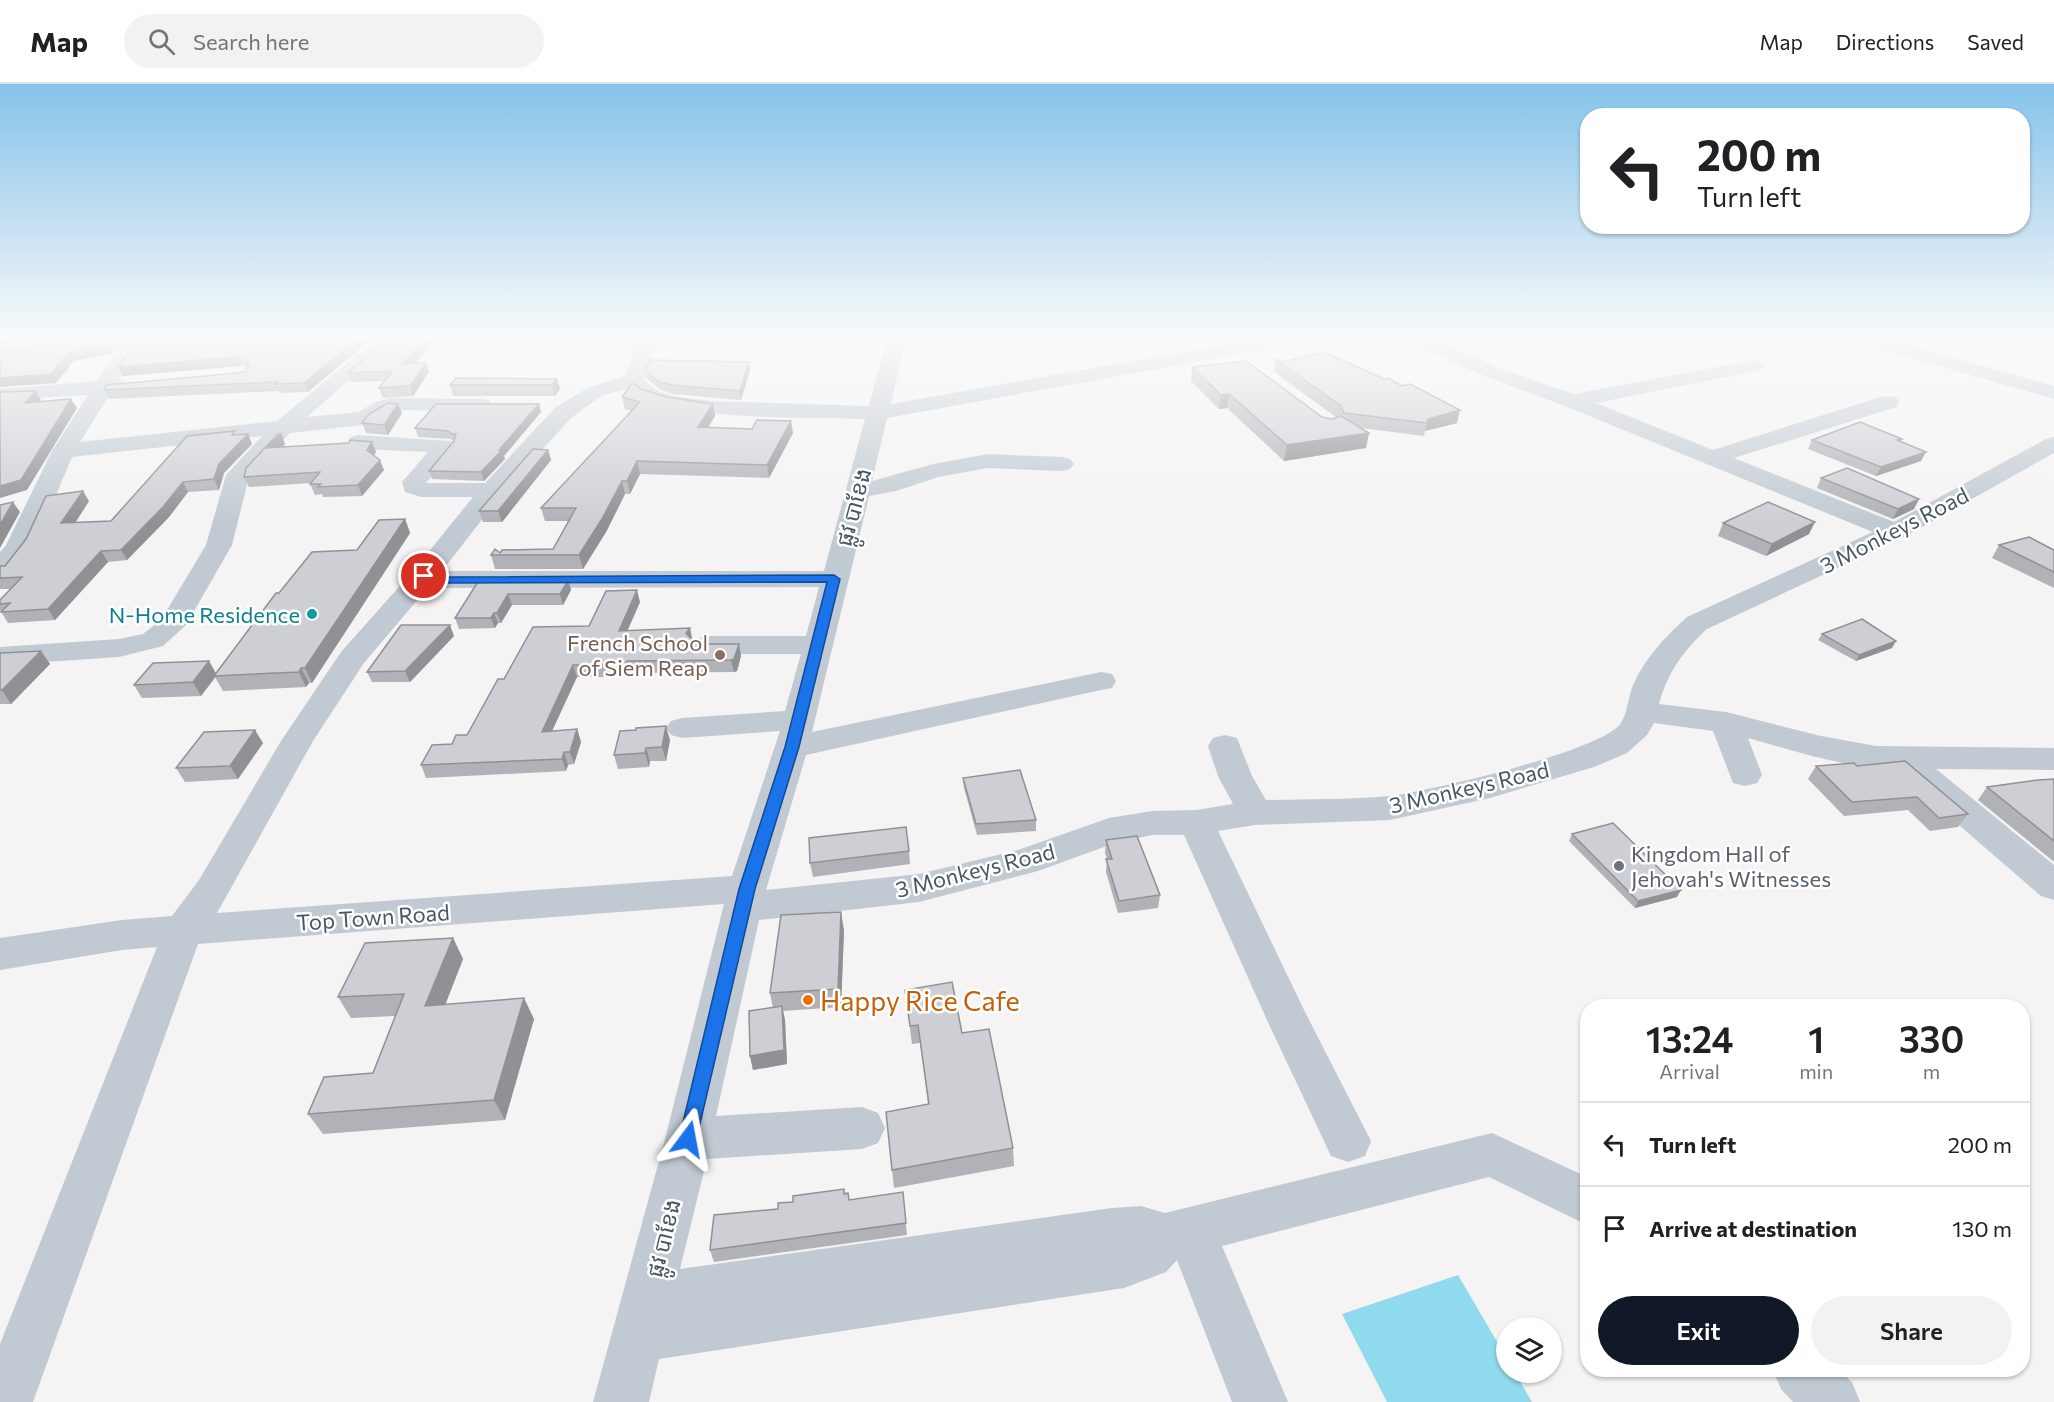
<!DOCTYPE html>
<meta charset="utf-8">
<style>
:root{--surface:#fff;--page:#f2f2f2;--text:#202124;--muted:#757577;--line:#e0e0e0;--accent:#111827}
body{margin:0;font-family:Commissioner,"Noto Sans Khmer",sans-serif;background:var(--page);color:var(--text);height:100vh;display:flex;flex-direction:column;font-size:22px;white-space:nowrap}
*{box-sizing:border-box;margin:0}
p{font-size:20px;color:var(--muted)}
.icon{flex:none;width:33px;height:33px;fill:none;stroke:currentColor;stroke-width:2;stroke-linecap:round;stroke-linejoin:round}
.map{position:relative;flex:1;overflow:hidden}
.drawer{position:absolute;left:1580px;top:915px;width:450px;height:378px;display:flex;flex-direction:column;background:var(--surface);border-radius:24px;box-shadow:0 2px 4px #0004}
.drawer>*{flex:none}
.guide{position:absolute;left:1580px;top:24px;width:450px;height:126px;border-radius:24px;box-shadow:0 2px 4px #0004;background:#fff;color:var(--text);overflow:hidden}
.tools{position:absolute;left:1496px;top:1233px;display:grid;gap:12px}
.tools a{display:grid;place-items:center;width:66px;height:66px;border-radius:50%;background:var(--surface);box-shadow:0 2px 4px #0004;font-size:30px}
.pin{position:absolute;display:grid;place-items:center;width:51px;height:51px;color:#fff;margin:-26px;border:3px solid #fff;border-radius:50%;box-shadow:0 2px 6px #0007}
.me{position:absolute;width:66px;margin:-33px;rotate:13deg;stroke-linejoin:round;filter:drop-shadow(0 0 4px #0008)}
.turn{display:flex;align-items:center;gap:21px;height:126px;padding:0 18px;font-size:27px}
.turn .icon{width:78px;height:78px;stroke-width:2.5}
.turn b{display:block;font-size:42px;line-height:51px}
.eta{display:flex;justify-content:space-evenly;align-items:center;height:102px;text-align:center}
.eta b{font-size:36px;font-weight:600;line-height:42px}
.button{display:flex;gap:12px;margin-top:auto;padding:12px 18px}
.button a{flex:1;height:69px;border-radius:36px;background:var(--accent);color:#fff;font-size:24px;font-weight:600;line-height:69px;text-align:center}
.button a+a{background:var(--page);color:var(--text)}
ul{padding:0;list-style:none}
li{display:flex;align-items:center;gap:18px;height:84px;padding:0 18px;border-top:2px solid var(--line)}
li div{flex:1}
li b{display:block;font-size:22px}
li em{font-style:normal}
header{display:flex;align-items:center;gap:36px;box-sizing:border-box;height:84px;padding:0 30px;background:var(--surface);border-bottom:2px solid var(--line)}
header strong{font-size:28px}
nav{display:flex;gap:33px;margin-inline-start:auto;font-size:21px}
.search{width:420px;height:54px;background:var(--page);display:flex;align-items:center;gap:15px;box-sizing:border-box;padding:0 21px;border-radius:33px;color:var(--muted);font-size:22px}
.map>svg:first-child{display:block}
.water{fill:#90daee}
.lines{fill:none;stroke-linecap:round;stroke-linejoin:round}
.minor{fill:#c1cad2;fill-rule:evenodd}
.wall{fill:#b0b2b7}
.shaded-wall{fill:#909195}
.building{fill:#cdcfd5;stroke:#909195;stroke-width:1.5}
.route{fill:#1a73e8;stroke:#114b97;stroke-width:1.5}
.culture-dot{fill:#0f9aa8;stroke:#fff;stroke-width:2}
.education-dot{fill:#8d6e63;stroke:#fff;stroke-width:2}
.worship-dot{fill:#6b7280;stroke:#fff;stroke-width:2}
.food-dot{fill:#e8710a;stroke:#fff;stroke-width:2}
.labels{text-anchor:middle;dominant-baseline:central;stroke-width:5;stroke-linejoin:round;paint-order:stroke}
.street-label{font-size:22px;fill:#4a5661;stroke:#fff}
.culture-label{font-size:22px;fill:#0d838f;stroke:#fff;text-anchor:end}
.education-label{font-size:22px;fill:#785e54;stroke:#fff;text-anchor:end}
.worship-label{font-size:22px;fill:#5b616d;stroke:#fff;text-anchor:start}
.near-food-label{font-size:27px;fill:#c56008;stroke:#fff;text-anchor:start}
</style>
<header>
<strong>Map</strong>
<div class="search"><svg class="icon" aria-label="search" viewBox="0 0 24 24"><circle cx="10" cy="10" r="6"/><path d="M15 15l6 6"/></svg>Search here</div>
<nav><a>Map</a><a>Directions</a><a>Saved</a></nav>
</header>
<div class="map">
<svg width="2054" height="1318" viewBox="0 0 2054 1318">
<rect width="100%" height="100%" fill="#f5f3f3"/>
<polygon class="water" points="1458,1191 1506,1273 1506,1288 1515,1289 1532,1318 1387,1318 1342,1230"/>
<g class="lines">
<g class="minor">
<path d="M115,254H165L163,258L139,263L119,295L124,297L127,301L124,305L111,308L80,358L277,337L377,254H398L307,333L359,328L375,318L391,314L481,315L489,316L492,321L489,326L481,327L391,326L374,337L362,341L290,349L249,393L232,461L186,541L163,562L119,573L0,581V563L119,555L143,550L161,536L206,461L226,391L262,352L72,373C59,402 30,486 0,493V468L6,461L52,367L88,311L5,316L0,315V305L97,297L118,266L0,274V262Z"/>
<path d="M638,254H777L780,258L777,262L770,264L655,263L644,296L660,308L673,312L712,317L869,322L887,254H906L891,320L1261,254H1304L1302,258L1295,260L887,334L872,397L933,380L988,370L1062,373L1070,375L1074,380L1070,385L1062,387L988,384L938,393L896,407L869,412L812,648L1101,588L1112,590L1116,597L1112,604L1101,606L806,671L766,806L919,790L1018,766L1109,734L1152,727L1196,726L1233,720L1218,692L1208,662L1213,654L1225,651L1237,654L1252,692L1266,716C1306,715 1348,716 1389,712C1426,708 1603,667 1621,639C1627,630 1628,615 1632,604C1643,576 1665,553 1687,533L1873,448L1565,322L1482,291L1409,258L1407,254H1433L1496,283L1574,310L1754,276L1761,278L1764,282L1761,286L1596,319L1713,366L1880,313L1888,312L1896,313L1899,318L1896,323L1734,374L1894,438L2046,355L2054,353V369L1904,453L1707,545C1683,567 1668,588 1659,620L1726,628L1821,652L1876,662L2054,664V686L1936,685L2054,781V816L2041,812L1893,684C1844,684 1795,667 1748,654L1762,691L1757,699L1745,702L1733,699L1713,647L1654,639L1647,651L1627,669L1594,683L1490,714L1390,736L1255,741L1218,747L1306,930L1371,1057L1365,1072L1348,1078L1331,1072L1267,936L1184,751H1152L1115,759L1038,787L919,818L759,836L716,1032L862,1023L878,1029L885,1044L878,1059L862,1065L707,1075L680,1185L1112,1124L1141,1122L1165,1129L1492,1049L1587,1093V1141L1489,1093L1222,1162L1288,1318H1232L1177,1176L1166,1188L1124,1204L659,1275L649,1318H593L665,1055L724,820L198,860L33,1318H0V1260L157,863L122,866L0,886V854L122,836L172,832L199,796L281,657L341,568L414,486L473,413H421L405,408L402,398L428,368L359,365L351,363L348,358L351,353L359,351L451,357L455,364L426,399H485L555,324L587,304L625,292ZM629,304C655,338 820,333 865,335L824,487H442L501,411L571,334L601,312ZM430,501L444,504L819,503L806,552H706L696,555L691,561L696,567L706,570H801L785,627L682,634L671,637L666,644L671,651L682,654L780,647L732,792L217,829L313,657L364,579Z"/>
<polygon points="1853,254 1884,254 2054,302 2054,315 1855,258"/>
<polygon points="1773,1286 1839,1286 1852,1298 1860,1318 1793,1318 1781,1305"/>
</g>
</g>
<g class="wall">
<polygon points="373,254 308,308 279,309 278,307 109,315 104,306 237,289 245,287 247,283 241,282 123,292 119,283"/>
<polygon points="388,254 437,254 415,280 429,288 413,312 383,314 379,304 385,297 351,298 348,289"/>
<polygon points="1275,275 1457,339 1425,347 1424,352 1361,344 1369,349 1366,364 1284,377 1227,324 1219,325 1191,297 1192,283 1322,333 1332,335 1337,334 1273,287"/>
<polygon points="750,286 741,316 673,310 661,306 647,295 645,287"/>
<polygon points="557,295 560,305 555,312 453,312 450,301"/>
<polygon points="641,305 667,313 713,320 715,332 708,344 793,349 769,394 640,390 630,410 625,410 606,448 583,485 495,485 491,471 500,469 553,465 569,437 545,437 541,424 632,327 625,325 622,313"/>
<polygon points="541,328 504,372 505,375 484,397 432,395 429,387 454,358 451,355 418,353 415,344"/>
<polygon points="402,329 388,351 366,349 362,339"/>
<polygon points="281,350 285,360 283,363 372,358 376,368 374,371 384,386 362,412 323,413 322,410 315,411 310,400 311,399 249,403 244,393"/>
<polygon points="236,351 252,360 224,389 219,406 188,408 169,433 127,476 108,478 55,536 8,539 0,526 0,516 10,505 0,505 0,482 5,482 89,417 75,439 111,437"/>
<polygon points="1902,355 1900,358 1921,377 1876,392 1808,365 1812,356"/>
<polygon points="548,366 551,376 502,438 483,438 479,427"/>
<polygon points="1821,394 1914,425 1893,435 1817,404"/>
<polygon points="405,435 410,449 312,599 309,599 306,603 223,607 215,593 201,612 142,614 134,601 216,590 279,509 357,466"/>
<polygon points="1723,439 1809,450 1766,472 1718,452"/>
<polygon points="1999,461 2054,466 2054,504 1992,474"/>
<polygon points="479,496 568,496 571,506 563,521 512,521 501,539 498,539 495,544 459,545 455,534"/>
<polygon points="640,518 627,547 690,544 693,557 703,560 739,560 741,572 737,587 734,588 630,589 629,593 577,593 552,647 577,645 581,658 574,680 568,681 566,687 426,694 421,681 467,651 504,595 589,542"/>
<polygon points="1822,550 1892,564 1856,577 1818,556"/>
<polygon points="454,552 410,598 372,598 367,588"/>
<polygon points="41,567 50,580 11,620 0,620 0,570"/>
<polygon points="670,656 666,677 650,677 649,683 618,685 614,671"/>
<polygon points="263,659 238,695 185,698 176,684"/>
<polygon points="1816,682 1857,682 1968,730 1958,743 1930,747 1908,726 1844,732 1808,695"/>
<polygon points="963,694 1036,736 1036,747 977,751 964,704"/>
<polygon points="2054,695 2054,777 2053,777 1978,716 1987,703"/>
<polygon points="1572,750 1677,813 1635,824 1569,757"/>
<polygon points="1106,756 1160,811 1158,824 1118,829 1106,788 1107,775 1105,769"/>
<polygon points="909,767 910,780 813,793 810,779"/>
<polygon points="844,846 841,923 783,927 785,936 787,980 753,986 750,972 773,924 770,909"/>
<polygon points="453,854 463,875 445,920 534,935 505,1036 323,1050 308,1030 373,989 395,932 351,934 338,913"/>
<polygon points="905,906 962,949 1013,1064 1014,1082 894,1104 892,1086 928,1020 920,959 912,960"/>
<polygon points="844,1105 845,1110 850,1116 903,1108 907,1151 714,1178 710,1166 778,1125 793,1118"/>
</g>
<g class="shaded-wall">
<polygon points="0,254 80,254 0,260"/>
<polygon points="359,254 373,254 308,308 304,299"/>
<polygon points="426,254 437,254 406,289 403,280"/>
<polygon points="109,260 114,269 74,277 56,299 0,303 0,294 69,268"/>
<polygon points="237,273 241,282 123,292 119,283"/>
<polygon points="749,278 750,286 741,316 740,307"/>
<polygon points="426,279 429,288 413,312 410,302"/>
<polygon points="557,295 560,305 555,312 552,301"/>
<polygon points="36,307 41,316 31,328 25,319"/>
<polygon points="1229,310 1227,324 1219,325 1221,311"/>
<polygon points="71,315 77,324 27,406 0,414 0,402"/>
<polygon points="398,320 402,329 388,351 384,341"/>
<polygon points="539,320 541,328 504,372 505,375 484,397 481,388"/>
<polygon points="713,320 715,332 700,356 698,343"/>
<polygon points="1460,326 1457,339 1425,347 1428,335"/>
<polygon points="791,337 793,349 769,394 767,381"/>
<polygon points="1369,349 1366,364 1284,377 1287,361"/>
<polygon points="248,350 252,360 224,389 219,406 214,395 219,380"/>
<polygon points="281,350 285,360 271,374 266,364"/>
<polygon points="372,358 376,368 371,376 367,366"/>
<polygon points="548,366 551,376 502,438 498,427"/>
<polygon points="1926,368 1921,377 1876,392 1881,383"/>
<polygon points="380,376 384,386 362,412 358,401"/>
<polygon points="637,377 640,390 630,410 627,397"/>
<polygon points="622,397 625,410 606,448 583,485 579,471"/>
<polygon points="183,398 188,408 169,433 127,476 121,466"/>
<polygon points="83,407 89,417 68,450 61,439"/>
<polygon points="1919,415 1914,425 1893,435 1898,425"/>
<polygon points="13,418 20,428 0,464 0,441"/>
<polygon points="405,435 410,449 312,599 305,584"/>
<polygon points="1815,438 1809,450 1766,472 1772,460"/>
<polygon points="101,467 108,478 55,536 48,525"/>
<polygon points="568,496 571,506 563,521 560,510"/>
<polygon points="637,506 640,518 622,559 619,547"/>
<polygon points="508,510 512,521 501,539 497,529"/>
<polygon points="494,529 498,539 495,544 491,534"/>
<polygon points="450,541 454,552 410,598 405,587"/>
<polygon points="690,544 692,556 689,561 686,549"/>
<polygon points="1896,557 1892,564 1856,577 1859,571"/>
<polygon points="739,560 741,572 737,587 734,588 731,576"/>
<polygon points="41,567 50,580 11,620 2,606"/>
<polygon points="209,577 217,591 201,612 193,598"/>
<polygon points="627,577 630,589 629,593 625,581"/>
<polygon points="573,581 577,593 546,660 542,648"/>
<polygon points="301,584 309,599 306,603 299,588"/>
<polygon points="666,642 670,656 666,677 662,663"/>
<polygon points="577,645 581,658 574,680 570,668"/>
<polygon points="255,646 263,659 238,695 230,682"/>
<polygon points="646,664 650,677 649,683 645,669"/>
<polygon points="564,668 568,681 566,687 562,675"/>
<polygon points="1681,806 1677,813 1635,824 1638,817"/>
<polygon points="841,828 844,846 841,923 838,905"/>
<polygon points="453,854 463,875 437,942 425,922"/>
<polygon points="524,914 534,935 505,1036 494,1016"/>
<polygon points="782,922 785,936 787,980 753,986 750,972"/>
</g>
<g class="building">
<polygon points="145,254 359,254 304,299 275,300 277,298 104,306 107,301 237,289 245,287 249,281 245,275 237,273 119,283 136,256"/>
<polygon points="388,254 426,254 403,280 426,279 410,302 379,304 392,287 348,289"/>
<polygon points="109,260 69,268 51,290 0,294 0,267"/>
<polygon points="1324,268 1384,295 1388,294 1402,302 1410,300 1460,326 1428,335 1427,339 1344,329 1341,322 1275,275 1284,278"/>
<polygon points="650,276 749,278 740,307 672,301 659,298 645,287"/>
<polygon points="1246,277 1322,333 1332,335 1341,332 1369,349 1287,361 1229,310 1221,311 1192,283"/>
<polygon points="456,294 557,295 552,301 450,301"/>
<polygon points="632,299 641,305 667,313 713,320 698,343 752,345 757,336 791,337 767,381 637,377 627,397 622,397 602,435 579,471 491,471 495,465 500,469 502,466 553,465 576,424 541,424 640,318 622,313"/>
<polygon points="36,307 25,319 71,315 21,396 0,402 0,308"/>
<polygon points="388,319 398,320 384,341 362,339 369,330"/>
<polygon points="436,320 539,320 499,366 502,366 481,388 429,387 454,357 456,350 452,350 448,347 415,344"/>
<polygon points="1860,338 1902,355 1897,356 1926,368 1881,383 1812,356"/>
<polygon points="235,347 232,351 248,350 219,380 214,395 183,398 163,423 121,466 101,467 48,525 1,528 10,519 0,520 0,516 22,493 0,494 0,482 5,482 26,455 46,412 83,407 61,439 111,437 187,352"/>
<polygon points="278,350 281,350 266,364 349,359 350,356 372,358 367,366 380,376 358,401 318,403 321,400 310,400 320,388 244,393 246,384"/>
<polygon points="533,365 548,366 498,427 479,427"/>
<polygon points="1847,384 1919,415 1898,425 1821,394"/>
<polygon points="13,418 0,441 0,421"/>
<polygon points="1768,418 1815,438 1772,460 1723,439"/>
<polygon points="405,435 305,584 301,584 299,588 214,592 276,509 279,509 312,468 357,466 379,436"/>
<polygon points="2029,453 2054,466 2054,488 1999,461"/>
<polygon points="479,496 568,496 560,510 508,510 497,529 494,529 491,534 455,534"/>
<polygon points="637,506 619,547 690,544 686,549 693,557 703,560 739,560 734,575 731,576 627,577 625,581 573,581 542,648 577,645 570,668 564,668 562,675 421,681 432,661 452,660 456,651 467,651 498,595 504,595 533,543 589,542 606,507"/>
<polygon points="1862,535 1896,557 1859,571 1822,550"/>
<polygon points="401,541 450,541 405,587 367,588"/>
<polygon points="41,567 2,606 0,606 0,569"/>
<polygon points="209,577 193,598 134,601 153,579"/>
<polygon points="666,642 662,663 646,664 645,669 614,671 620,647 636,646 636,644"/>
<polygon points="255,646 230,682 176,684 204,648"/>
<polygon points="1905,677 1968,730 1939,734 1917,713 1852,718 1816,682 1854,679 1857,682"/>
<polygon points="1020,686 1036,736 976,740 963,694"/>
<polygon points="2054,695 2054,757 1987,703 2038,696"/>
<polygon points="1613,739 1681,806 1638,817 1572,750"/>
<polygon points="906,743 909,767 810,779 809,754"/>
<polygon points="1137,752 1160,811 1119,817 1106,775 1112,775 1106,756"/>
<polygon points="841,828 838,905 770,909 781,831"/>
<polygon points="453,854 425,922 524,914 494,1016 308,1030 324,993 373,989 404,910 338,913 365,859"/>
<polygon points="952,898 962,949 989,945 1013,1064 892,1086 886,1028 929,1020 918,941 910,942 905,906"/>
<polygon points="782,922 784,966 750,972 749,927"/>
<polygon points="844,1105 844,1110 848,1109 849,1116 903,1108 906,1139 710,1166 714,1131 778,1125 778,1119 793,1118 793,1112"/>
</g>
<linearGradient id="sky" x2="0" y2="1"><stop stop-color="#85c3ea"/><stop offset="0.58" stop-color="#fafafa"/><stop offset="1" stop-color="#fafafa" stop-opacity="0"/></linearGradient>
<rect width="2054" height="439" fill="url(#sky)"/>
<polygon class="route" points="424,489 444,493 834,491 840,495 799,663 755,805 695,1061 688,1064 682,1061 679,1055 739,805 785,663 827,498 444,499 421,495 421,490"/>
<circle class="culture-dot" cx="312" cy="530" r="6"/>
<circle class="education-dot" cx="720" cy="571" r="6"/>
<circle class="worship-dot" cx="1619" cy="782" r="6"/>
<circle class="food-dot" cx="808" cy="916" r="6"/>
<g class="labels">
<g class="street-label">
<text transform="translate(853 423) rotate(-75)">ផ្លូវ បាខែង</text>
<text transform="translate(1894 446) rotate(-27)">3 Monkeys Road</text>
<text transform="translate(1469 703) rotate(-13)">3 Monkeys Road</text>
<text transform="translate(975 786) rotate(-14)">3 Monkeys Road</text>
<text transform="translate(373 833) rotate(-4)">Top Town Road</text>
<text transform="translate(663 1154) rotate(-76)">ផ្លូវ បាខែង</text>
</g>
<g class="culture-label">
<text x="300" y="530">N-Home Residence</text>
</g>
<g class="education-label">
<text x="708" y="558">French School<tspan x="708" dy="25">of Siem Reap</tspan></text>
</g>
<g class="worship-label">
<text x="1631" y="769">Kingdom Hall of<tspan x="1631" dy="25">Jehovah's Witnesses</tspan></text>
</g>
<g class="near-food-label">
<text x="820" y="916">Happy Rice Cafe</text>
</g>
</g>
</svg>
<div class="tools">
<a><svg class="icon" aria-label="layers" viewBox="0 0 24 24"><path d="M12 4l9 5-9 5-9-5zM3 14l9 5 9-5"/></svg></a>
</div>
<div class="pin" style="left:424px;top:492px;background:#d93025"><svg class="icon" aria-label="arrive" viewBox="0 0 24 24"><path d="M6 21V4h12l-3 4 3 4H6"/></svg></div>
<svg class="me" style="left:688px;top:1055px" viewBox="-20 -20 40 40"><path d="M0-17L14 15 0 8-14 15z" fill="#1a73e8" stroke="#fff" stroke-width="4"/></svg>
<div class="guide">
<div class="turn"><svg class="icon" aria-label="left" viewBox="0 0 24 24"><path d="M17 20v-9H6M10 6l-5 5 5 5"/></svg><div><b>200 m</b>Turn left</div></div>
</div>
<section class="drawer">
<div class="eta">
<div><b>13:24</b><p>Arrival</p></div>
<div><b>1</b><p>min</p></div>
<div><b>330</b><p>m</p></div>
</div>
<ul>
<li><svg class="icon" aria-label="left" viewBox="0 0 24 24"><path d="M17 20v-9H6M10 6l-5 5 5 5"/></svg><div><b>Turn left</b></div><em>200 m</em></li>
<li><svg class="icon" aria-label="arrive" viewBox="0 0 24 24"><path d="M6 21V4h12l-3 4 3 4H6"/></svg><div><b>Arrive at destination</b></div><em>130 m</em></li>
</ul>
<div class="button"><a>Exit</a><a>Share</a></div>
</section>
</div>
